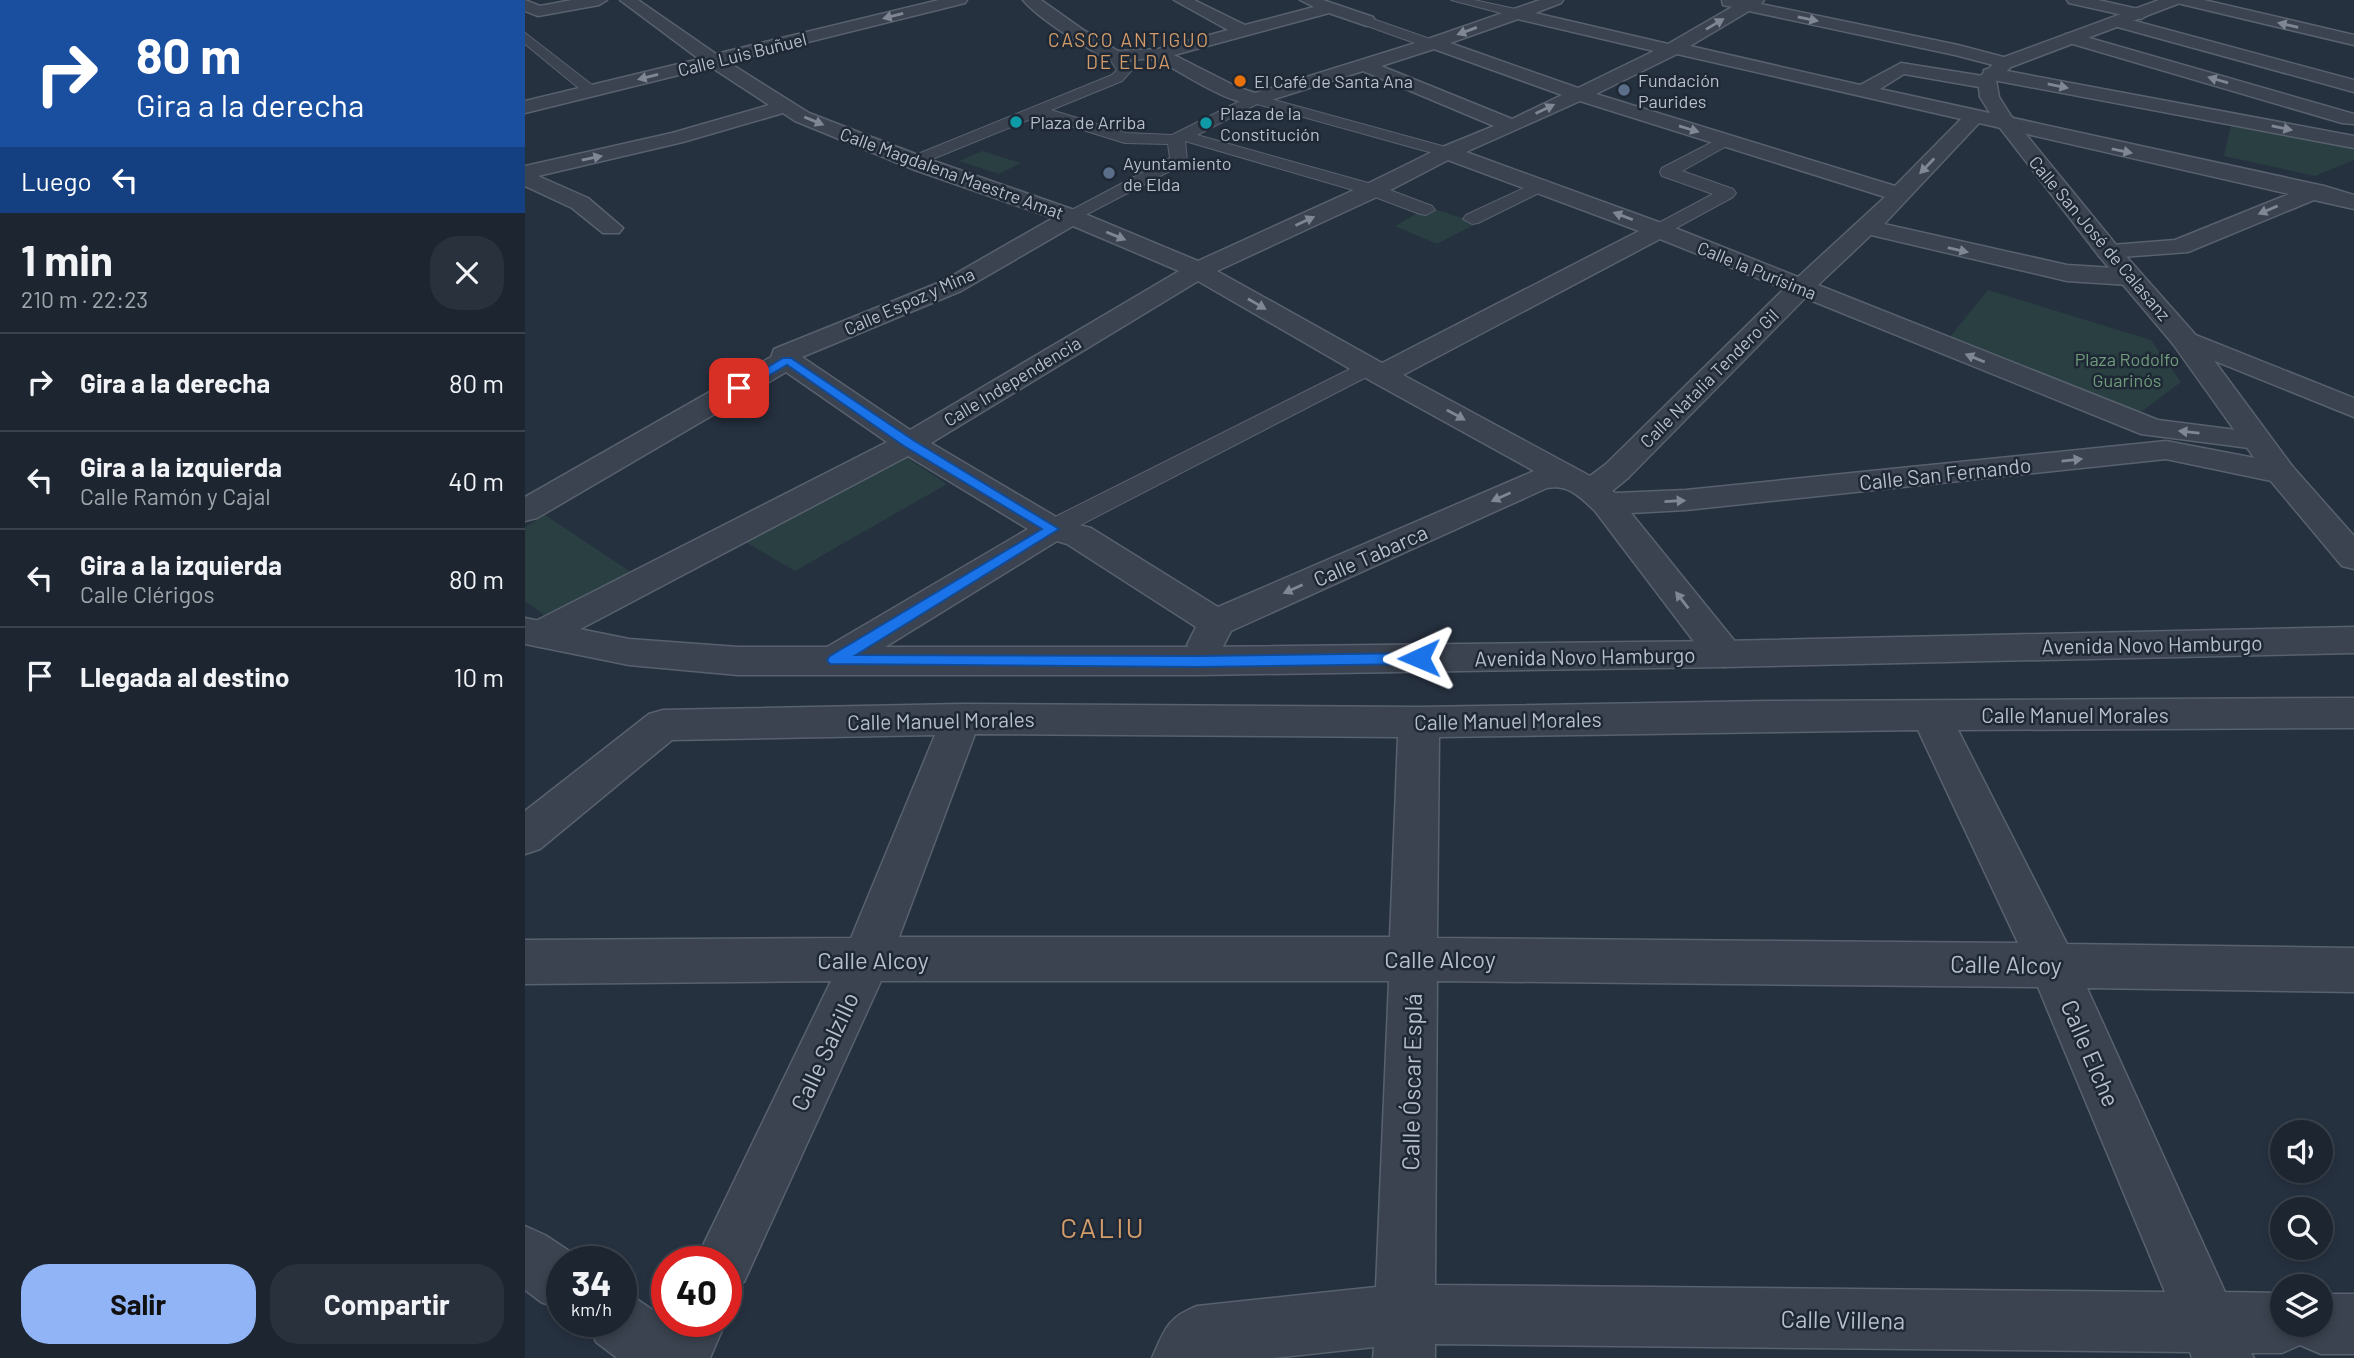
<!DOCTYPE html>
<html lang="es">
<meta charset="utf-8">
<style>
:root{--surface:#1c2530;--page:#29313c;--text:#f1f3f6;--muted:#a0a5ab;--line:#3a424c;--accent:#91b4f6}
body{margin:0;font-family:Barlow,sans-serif;background:var(--page);color:var(--text);height:100vh;display:flex;flex-direction:column;font-size:26px;white-space:nowrap}
*{box-sizing:border-box;margin:0}
p{font-size:23px;color:var(--muted)}
.icon{flex:none;width:38px;height:38px;fill:none;stroke:currentColor;stroke-width:2;stroke-linecap:round;stroke-linejoin:round}
.map{position:relative;flex:1;overflow:hidden}
.sheet{display:flex;flex-direction:column;background:var(--surface);width:525px}
.sheet>*{flex:none}
.hud{background:#1a4fa0;color:#fff;overflow:hidden}
.buttons{position:absolute;left:1745px;top:1120px;display:grid;gap:14px}
.buttons a{display:grid;place-items:center;width:63px;height:63px;border-radius:50%;background:var(--surface);box-shadow:0 4px 10px #0003,0 0 0 2px var(--line);font-size:35px}
.speed{position:absolute;left:21px;top:1246px;display:flex;gap:14px;font-size:35px;font-weight:700;text-align:center}
.speed>*{display:grid;place-content:center;width:91px;height:91px;border-radius:50%;background:var(--surface);box-shadow:0 4px 10px #0003,0 0 0 2px var(--line);line-height:1}
.speed small{font-size:18px;font-weight:400}
.speed .limit{border:10px solid #d22;background:#fff;color:#111}
.pin{position:absolute;display:grid;place-items:center;width:60px;height:60px;color:#fff;margin:-30px;border-radius:14px;box-shadow:0 4px 10px #0006}
.me{position:absolute;width:77px;margin:-38px;rotate:269deg;stroke-linejoin:round;filter:drop-shadow(0 0 5px #0008)}
.turn{display:flex;align-items:center;gap:24px;height:147px;padding:0 21px;font-size:32px}
.turn .icon{width:91px;height:91px;stroke-width:2.5}
.turn b{display:block;font-size:49px;line-height:60px}
.then{display:flex;align-items:center;height:66px;padding:0 21px;background:#0003;gap:14px;font-size:26px}
.round{display:grid;place-items:center;flex:none;width:74px;height:74px;border-radius:28px;background:var(--page)}
.overview{display:flex;align-items:center;justify-content:space-between;height:119px;padding:0 21px}
h1{font-size:42px;font-weight:700;line-height:52px}
.button{display:flex;gap:14px;margin-top:auto;padding:14px 21px}
.button a{flex:1;height:80px;border-radius:28px;background:var(--accent);color:#111;font-size:28px;font-weight:700;line-height:80px;text-align:center}
.button a+a{background:var(--page);color:var(--text)}
ul{padding:0;list-style:none}
li{display:flex;align-items:center;gap:21px;height:98px;padding:0 21px;border-top:2px solid var(--line)}
li div{flex:1}
li b{display:block;font-size:26px}
li em{font-style:normal}
main{display:flex;flex:1;min-height:0}
.map>svg:first-child{display:block}
.green{fill:#293f42}
.lines{fill:none;stroke-linecap:round;stroke-linejoin:round}
.pedestrian-casing{stroke:#58616e;stroke-width:2}
.minor-casing{stroke:#58616e;stroke-width:3}
.tertiary-casing{stroke:#58616e;stroke-width:3}
.pedestrian{fill:#3b4350;fill-rule:evenodd}
.minor{fill:#3b4350;fill-rule:evenodd}
.tertiary{fill:#3b4350;fill-rule:evenodd}
.oneway{fill:#7f8794}
.route{fill:#1a73e8;stroke:#114b97;stroke-width:2}
.food-dot{fill:#e8710a;stroke:#1f2835;stroke-width:2.5}
.service-dot{fill:#5c6f8a;stroke:#1f2835;stroke-width:2.5}
.culture-dot{fill:#0f9aa8;stroke:#1f2835;stroke-width:2.5}
.labels{text-anchor:middle;dominant-baseline:central;stroke-width:5;stroke-linejoin:round;paint-order:stroke}
.far-street-label{font-size:18px;fill:#b7becb;stroke:#1f2835}
.far-poi-label{font-size:18px;fill:#b7becb;stroke:#1f2835;text-anchor:start}
.far-park-label{font-size:18px;fill:#6f9b7b;stroke:#1f2835}
.far-neighbourhood-label{font-size:19px;letter-spacing:2px;fill:#d39c6a;stroke:#1f2835}
.street-label{font-size:21px;fill:#b7becb;stroke:#1f2835}
.near-street-label{font-size:24px;fill:#b7becb;stroke:#1f2835}
.near-neighbourhood-label{font-size:28px;letter-spacing:2px;fill:#d39c6a;stroke:#1f2835}
</style>
<main>
<section class="sheet">
<div class="hud">
<div class="turn"><svg class="icon" aria-label="right" viewBox="0 0 24 24"><path d="M7 20v-9h11M14 6l5 5-5 5"/></svg><div><b>80 m</b>Gira a la derecha</div></div>
<div class="then">Luego<svg class="icon" aria-label="left" viewBox="0 0 24 24"><path d="M17 20v-9H6M10 6l-5 5 5 5"/></svg></div>
</div>
<div class="overview"><div><h1>1 min</h1><p>210 m · 22:23</p></div><a class="round"><svg class="icon" aria-label="close" viewBox="0 0 24 24"><path d="M6 6l12 12M18 6L6 18"/></svg></a></div>
<ul>
<li><svg class="icon" aria-label="right" viewBox="0 0 24 24"><path d="M7 20v-9h11M14 6l5 5-5 5"/></svg><div><b>Gira a la derecha</b></div><em>80 m</em></li>
<li><svg class="icon" aria-label="left" viewBox="0 0 24 24"><path d="M17 20v-9H6M10 6l-5 5 5 5"/></svg><div><b>Gira a la izquierda</b><p>Calle Ramón y Cajal</p></div><em>40 m</em></li>
<li><svg class="icon" aria-label="left" viewBox="0 0 24 24"><path d="M17 20v-9H6M10 6l-5 5 5 5"/></svg><div><b>Gira a la izquierda</b><p>Calle Clérigos</p></div><em>80 m</em></li>
<li><svg class="icon" aria-label="arrive" viewBox="0 0 24 24"><path d="M6 21V4h12l-3 4 3 4H6"/></svg><div><b>Llegada al destino</b></div><em>10 m</em></li>
</ul>
<div class="button"><a>Salir</a><a>Compartir</a></div>
</section>
<div class="map">
<svg width="1829" height="1358" viewBox="0 0 1829 1358">
<rect width="100%" height="100%" fill="#263140"/>
<g class="green">
<polygon points="1706,124 1829,148 1829,160 1790,176 1699,156"/>
<polygon points="457,151 496,163 474,174 434,161"/>
<polygon points="903,207 952,223 912,244 870,226"/>
<polygon points="1463,290 1626,340 1656,382 1615,413 1424,338"/>
<polygon points="379,456 422,484 270,571 217,540"/>
<polygon points="20,515 107,573 22,617 0,601 0,527"/>
</g>
<g class="lines">
<g class="pedestrian-casing">
<g id="pedestrian">
<polygon points="926,0 949,0 995,10 997,13 991,17"/>
<polygon points="842,17 911,41 913,44 906,48 901,47 837,24 837,18"/>
<polygon points="0,33 71,88 73,91 71,94 61,94 0,44"/>
<polygon points="590,52 595,53 606,71 597,81 526,110 601,133 647,135 725,96 735,96 928,149 930,152 922,157 732,104 672,135 854,186 907,206 910,210 901,215 895,214 842,194 660,141 662,160 660,163 547,222 538,217 541,213 645,158 643,144 600,143 513,116 395,164 383,164 381,161 383,158 587,75 592,70 583,56"/>
<polygon points="1201,135 1207,137 1209,140 1207,143 1157,171 1208,189 1211,193 1208,197 1140,234 1128,234 1125,230 1128,226 1188,194 1137,176 1135,172 1137,168"/>
<polygon points="1016,180 1022,181 1025,185 1022,189 953,223 947,224 938,219 941,215"/>
<polygon points="843,360 851,362 854,367 851,372 536,535 527,537 518,535 514,529 518,523"/>
</g>
</g>
<g class="minor-casing">
<g id="minor">
<polygon points="0,0 15,6 47,0 82,0 74,5 13,16 0,11"/>
<path d="M95,0H113L191,54L414,0H442L440,3L203,62L284,113L406,160L555,212L673,261L840,185L915,148L969,126L838,71L737,103C710,110 659,73 634,61C618,54 597,67 581,58C559,47 514,19 498,0H516L557,29L593,51L633,49L703,30L649,0H669L720,25L789,7L775,0H798L848,17L850,21L842,26L804,13L649,55L712,87L730,93L900,40L1015,0H1038L1036,3L1010,13L1143,44L1207,7L1198,5L1197,0H1239L1236,4L1433,45L1486,59L1489,63L1480,68L1430,55L1224,11L1165,46L1335,85L1376,63L1458,76L1459,70L1466,68L1829,136V148L1468,80L1467,86L1460,88L1379,74L1355,89L1799,186L1829,195V209L1789,200L1663,252L1583,258L1574,256L1571,251L1574,246L1650,240L1764,194L1454,123L1359,224L1542,265L1604,269L1613,272L1617,277L1613,282L1604,285L1542,281L1346,235L1293,285L1633,420L1743,434L1747,440L1743,446L1732,449L1616,434L1280,298L1103,478L1087,491L1090,493L1161,490L1641,441L1756,463L1767,466L1772,473L1767,480L1756,483L1641,459L1161,510L1106,513L1212,644L1218,654L1212,664L1199,667L1186,664L1070,511C1055,497 1044,484 1022,488L706,631L694,654L681,658L668,654L662,645L671,627L542,544L532,541L323,670L310,674L297,670L291,660L297,650L503,529L383,456L29,643L16,647L3,643L0,630L3,625L362,442L261,372L12,518L0,521V497L246,357L249,349L418,281L528,218L390,170L270,121L258,113L158,142L13,176L63,198L98,228L94,233H78L47,208L0,186V166L147,133L244,105L186,67L0,113V101L174,59ZM993,19L1129,51L1053,88L925,43ZM909,49L1037,95L987,119L856,66ZM1152,54L1436,119L1370,186L1071,94ZM1055,101L1360,197L1273,277L1150,228L941,152ZM923,160L1114,231L857,363L692,271L856,195ZM548,226L654,271L385,430L277,357L436,291ZM1135,239L1259,289L1081,464L1065,476L878,375ZM673,281L846,381L1009,471L693,607L566,528L538,521L406,443Z"/>
<polygon points="1542,0 1573,0 1622,11 1624,14 1616,19 1544,3"/>
<polygon points="1650,0 1679,0 1829,35 1829,45 1652,3"/>
<polygon points="1595,17 1829,80 1829,92 1589,26 1587,22"/>
<polygon points="1547,33 1829,114 1829,124 1817,123 1541,42 1538,38 1541,34"/>
<polygon points="1658,330 1829,398 1829,417 1648,344 1644,338 1648,332"/>
<path d="M1829,698V728L1433,730L1542,944L1829,948V992L1562,988L1700,1292L1757,1293V1325H1796V1294H1829V1354H1796L1775,1345L1757,1353H1726L1729,1358H1667L1665,1352L910,1344V1358H848L849,1347L748,1358H627C640,1329 642,1318 672,1306L851,1287L864,981H356L219,1282L201,1290V1262H170L306,981L0,984V940L326,938L410,735L147,740L15,849L0,854V811L124,714L138,710L436,704L894,707L1243,701ZM1393,730L1493,943L912,938L914,737ZM450,734L873,737L865,937H374ZM912,981L1513,987L1640,1292L910,1285Z"/>
<polygon points="0,1226 20,1235 58,1260 37,1262 37,1310 16,1302 0,1290"/>
<polygon points="96,1293 113,1300 141,1319 142,1317 142,1321 201,1321 185,1358 92,1358 71,1342 62,1321 96,1321"/>
</g>
</g>
<g class="tertiary-casing">
<g id="tertiary">
<polygon points="1634,0 1657,0 1655,3 1486,67 1471,80 1474,97 1486,116 1592,246 1668,332 1767,466 1829,536 1829,569 1817,566 1745,480 1648,344 1574,256 1472,124 1455,97 1453,78 1474,59"/>
<polygon points="0,618 104,639 213,647 673,647 1199,641 1829,627 1829,653 1199,667 673,675 213,675 104,665 0,644"/>
</g>
</g>
<use href="#pedestrian" class="pedestrian"/>
<use href="#minor" class="minor"/>
<use href="#tertiary" class="tertiary"/>
</g>
<defs><path id="oneway-solid" d="M-6-.8H1V-3.2L6.5 0L1 3.2V.8H-6Z" transform="scale(1.75)"/></defs>
<g class="oneway">
<use href="#oneway-solid" transform="translate(368 16) rotate(166)"/>
<use href="#oneway-solid" transform="translate(1283 19) rotate(12)"/>
<use href="#oneway-solid" transform="translate(1190 24) rotate(-31)"/>
<use href="#oneway-solid" transform="translate(1763 25) rotate(-167)"/>
<use href="#oneway-solid" transform="translate(942 31) rotate(160)"/>
<use href="#oneway-solid" transform="translate(123 77) rotate(166)"/>
<use href="#oneway-solid" transform="translate(1693 80) rotate(-164)"/>
<use href="#oneway-solid" transform="translate(1533 86) rotate(11)"/>
<use href="#oneway-solid" transform="translate(1020 109) rotate(-26)"/>
<use href="#oneway-solid" transform="translate(289 121) rotate(22)"/>
<use href="#oneway-solid" transform="translate(1757 128) rotate(11)"/>
<use href="#oneway-solid" transform="translate(1164 129) rotate(17)"/>
<use href="#oneway-solid" transform="translate(1597 151) rotate(12)"/>
<use href="#oneway-solid" transform="translate(67 158) rotate(-12)"/>
<use href="#oneway-solid" transform="translate(1402 166) rotate(134)"/>
<use href="#oneway-solid" transform="translate(1743 210) rotate(157)"/>
<use href="#oneway-solid" transform="translate(1098 216) rotate(-159)"/>
<use href="#oneway-solid" transform="translate(780 221) rotate(-25)"/>
<use href="#oneway-solid" transform="translate(591 236) rotate(22)"/>
<use href="#oneway-solid" transform="translate(1433 250) rotate(13)"/>
<use href="#oneway-solid" transform="translate(732 304) rotate(30)"/>
<use href="#oneway-solid" transform="translate(1450 358) rotate(-158)"/>
<use href="#oneway-solid" transform="translate(931 415) rotate(29)"/>
<use href="#oneway-solid" transform="translate(1664 432) rotate(-174)"/>
<use href="#oneway-solid" transform="translate(1547 460) rotate(-6)"/>
<use href="#oneway-solid" transform="translate(976 497) rotate(156)"/>
<use href="#oneway-solid" transform="translate(1150 501) rotate(-3)"/>
<use href="#oneway-solid" transform="translate(768 589) rotate(156)"/>
<use href="#oneway-solid" transform="translate(1157 600) rotate(-128)"/>
</g>
<polygon class="route" points="258,358 266,358 388,440 534,529 331,655 673,656 894,653 902,658 894,664 673,667 305,664 302,660 305,656 517,529 379,446 262,365 219,390 208,388"/>
<circle class="food-dot" cx="715" cy="81" r="7"/>
<g class="service-dot">
<circle cx="1099" cy="90" r="7"/>
<circle cx="584" cy="173" r="7"/>
</g>
<g class="culture-dot">
<circle cx="491" cy="122" r="7"/>
<circle cx="681" cy="123" r="7"/>
</g>
<g class="labels">
<g class="far-street-label">
<text transform="translate(217 54) rotate(-14)">Calle Luis Buñuel</text>
<text transform="translate(427 173) rotate(20)">Calle Magdalena Maestre Amat</text>
<text transform="translate(1575 238) rotate(50)">Calle San José de Calasanz</text>
<text transform="translate(1232 270) rotate(22)">Calle la Purísima</text>
<text transform="translate(384 301) rotate(-24)">Calle Espoz y Mina</text>
<text transform="translate(1184 378) rotate(-45)">Calle Natalia Tendero Gil</text>
<text transform="translate(487 381) rotate(-31)">Calle Independencia</text>
</g>
<g class="far-poi-label">
<text x="1113" y="80">Fundación<tspan x="1113" dy="21">Paurides</tspan></text>
<text x="729" y="81">El Café de Santa Ana</text>
<text x="695" y="113">Plaza de la<tspan x="695" dy="21">Constitución</tspan></text>
<text x="505" y="122">Plaza de Arriba</text>
<text x="598" y="163">Ayuntamiento<tspan x="598" dy="21">de Elda</tspan></text>
</g>
<g class="far-park-label">
<text x="1602" y="359">Plaza Rodolfo<tspan x="1602" dy="21">Guarinós</tspan></text>
</g>
<g class="far-neighbourhood-label">
<text x="604" y="39">CASCO ANTIGUO<tspan x="604" dy="22">DE ELDA</tspan></text>
</g>
<g class="street-label">
<text transform="translate(1420 473) rotate(-6)">Calle San Fernando</text>
<text transform="translate(845 555) rotate(-24)">Calle Tabarca</text>
<text transform="translate(1627 644) rotate(-1)">Avenida Novo Hamburgo</text>
<text transform="translate(1060 656) rotate(-1)">Avenida Novo Hamburgo</text>
<text x="1550" y="714">Calle Manuel Morales</text>
<text transform="translate(416 720) rotate(-1)">Calle Manuel Morales</text>
<text transform="translate(983 720) rotate(-1)">Calle Manuel Morales</text>
</g>
<g class="near-street-label">
<text x="915" y="958">Calle Alcoy</text>
<text x="348" y="959">Calle Alcoy</text>
<text transform="translate(1481 964) rotate(1)">Calle Alcoy</text>
<text transform="translate(299 1051) rotate(-65)">Calle Salzillo</text>
<text transform="translate(1566 1053) rotate(67)">Calle Elche</text>
<text transform="translate(886 1082) rotate(-89)">Calle Óscar Esplá</text>
<text transform="translate(1318 1319) rotate(1)">Calle Villena</text>
</g>
<g class="near-neighbourhood-label">
<text x="578" y="1227">CALIU</text>
</g>
</g>
</svg>
<div class="buttons">
<a><svg class="icon" aria-label="sound" viewBox="0 0 24 24"><path d="M4 9h4l5-4v14l-5-4H4zM17 9q2 3 0 6"/></svg></a>
<a><svg class="icon" aria-label="search" viewBox="0 0 24 24"><circle cx="10" cy="10" r="6"/><path d="M15 15l6 6"/></svg></a>
<a><svg class="icon" aria-label="layers" viewBox="0 0 24 24"><path d="M12 4l9 5-9 5-9-5zM3 14l9 5 9-5"/></svg></a>
</div>
<div class="speed"><div>34<small>km/h</small></div><div class="limit">40</div></div>
<div class="pin" style="left:214px;top:388px;background:#d93025"><svg class="icon" aria-label="arrive" viewBox="0 0 24 24"><path d="M6 21V4h12l-3 4 3 4H6"/></svg></div>
<svg class="me" style="left:894px;top:658px" viewBox="-20 -20 40 40"><path d="M0-17L14 15 0 8-14 15z" fill="#1a73e8" stroke="#fff" stroke-width="4"/></svg>
</div>
</main>
